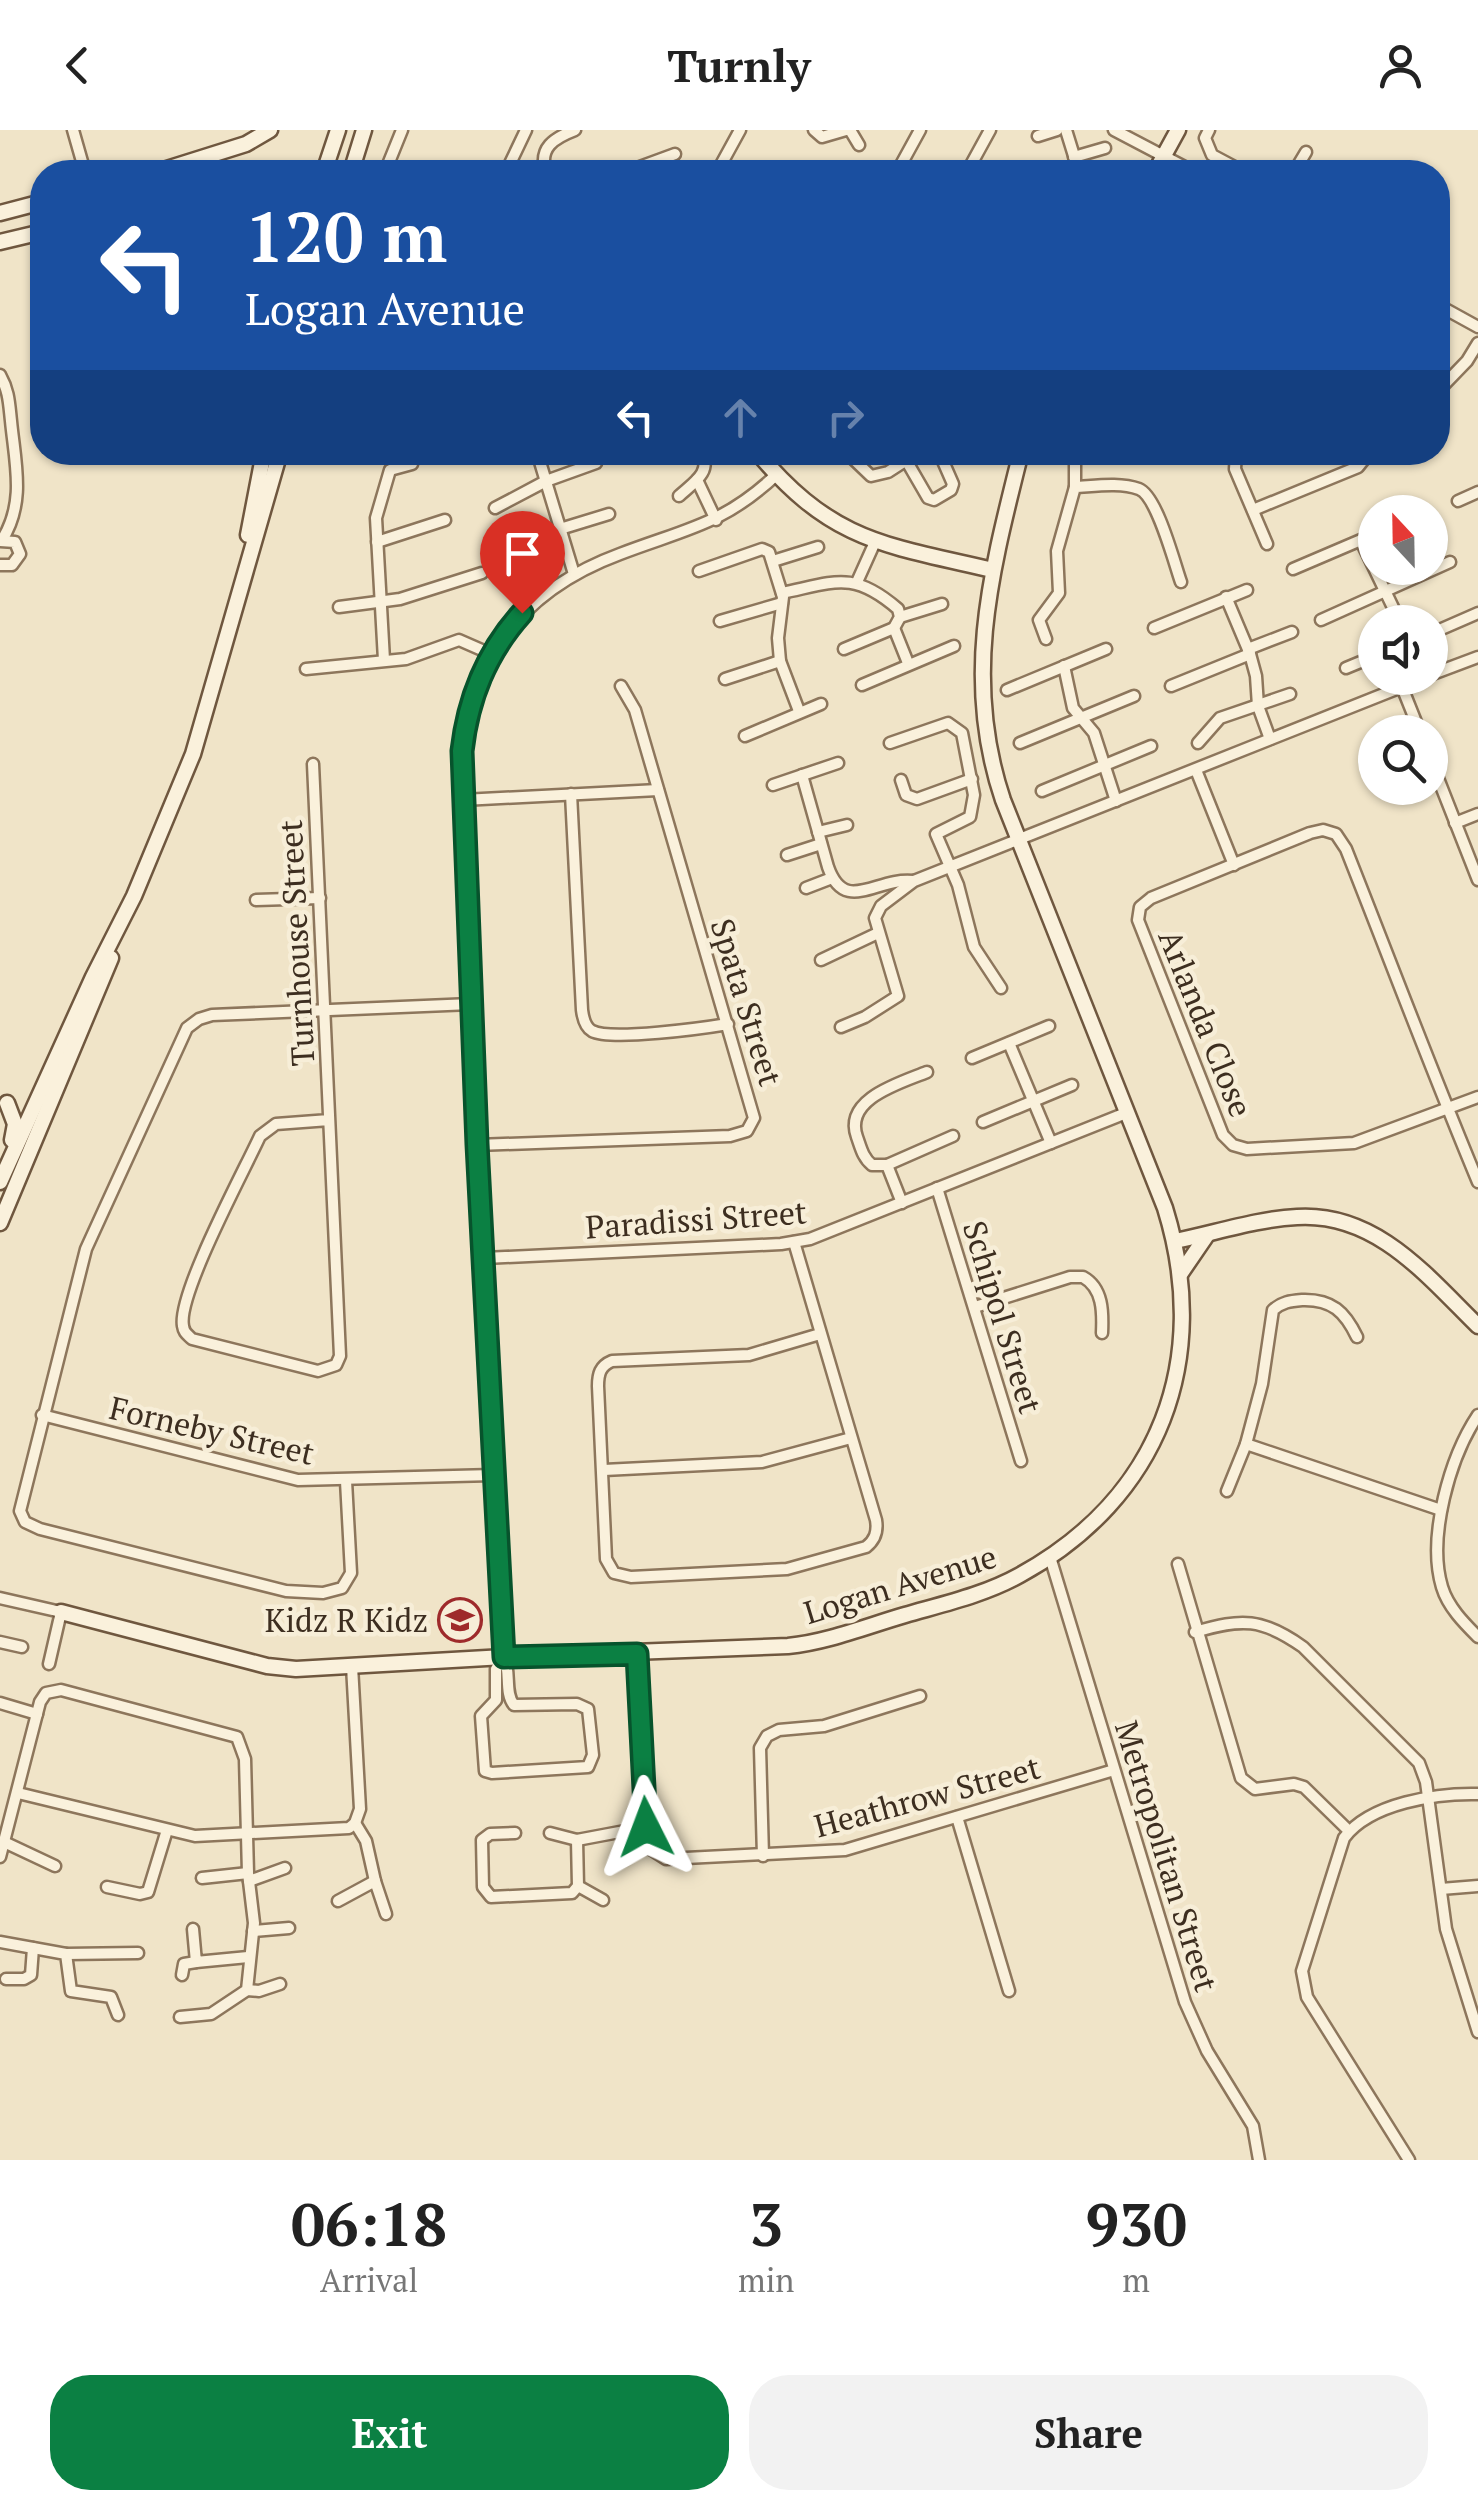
<!DOCTYPE html>
<style>
:root{--surface:#fff;--page:#f2f2f2;--text:#222;--muted:#767676;--accent:#0b8043}
body{margin:0;font-family:"PT Serif",serif;background:var(--page);color:var(--text);height:100vh;display:flex;flex-direction:column;font-size:38px;white-space:nowrap}
*{box-sizing:border-box;margin:0}
p{font-size:32px;color:var(--muted)}
.icon{flex:none;width:55px;height:55px;fill:none;stroke:currentColor;stroke-width:2;stroke-linecap:round;stroke-linejoin:round}
.map{position:relative;height:2030px;overflow:hidden}
.sheet{display:flex;flex-direction:column;background:var(--surface);flex:1}
.sheet>*{flex:none}
.top-card{position:absolute;left:30px;top:30px;width:1420px;height:305px;border-radius:40px;box-shadow:0 2px 8px #0004;background:#1a4fa0;color:#fff;overflow:hidden}
.needle{width:65px;rotate:338deg}
.fabs{position:absolute;left:1358px;top:365px;display:grid;gap:20px}
.fabs a{display:grid;place-items:center;width:90px;height:90px;border-radius:50%;background:var(--surface);box-shadow:0 2px 8px #0004;font-size:50px}
.pin{position:absolute;display:grid;place-items:center;width:85px;height:85px;color:#fff;margin:-102px -42px;border-radius:50% 50% 50% 0;rotate:-45deg;box-shadow:0 0 10px #0007}
.pin .icon{rotate:45deg}
.me{position:absolute;width:110px;margin:-55px;rotate:357deg;stroke-linejoin:round;filter:drop-shadow(0 0 8px #0008)}
.turn{display:flex;align-items:center;gap:35px;height:210px;padding:0 50px;font-size:45px}
.turn .icon{width:130px;height:130px;stroke-width:2.5}
.turn b{display:block;font-size:70px;line-height:85px}
.lanes{display:flex;align-items:center;height:95px;padding:0 50px;background:#0003;justify-content:center;gap:50px;direction:ltr}
.lanes .off{opacity:.35}
.eta{display:flex;justify-content:space-evenly;align-items:center;height:170px;text-align:center}
.eta b{font-size:60px;font-weight:600;line-height:70px}
.cta{display:flex;gap:20px;margin-top:auto;padding:20px 50px}
.cta a{flex:1;height:115px;border-radius:40px;background:var(--accent);color:#fff;font-size:40px;font-weight:600;line-height:115px;text-align:center}
.cta a+a{background:var(--page);color:var(--text)}
header{display:flex;justify-content:space-between;align-items:center;height:130px;padding:0 50px;background:var(--surface);font-size:45px;font-weight:600}
.map>svg:first-child{display:block}
.lines{fill:none;stroke-linecap:round;stroke-linejoin:round}
.street-casing{stroke:#8d765c;stroke-width:15}
.secondary-casing{stroke:#6f573f;stroke-width:19}
.street{stroke:#faf1dc;stroke-width:10}
.secondary{stroke:#faf1dc;stroke-width:14}
.route-casing{stroke:#07532c;stroke-width:25}
.route{stroke:#0b8043;stroke-width:18}
.labels{text-anchor:middle;dominant-baseline:central;stroke-width:9;stroke-linejoin:round;paint-order:stroke}
.street-label{font-size:32px;fill:#3d2e20;stroke:#f7eed8}
.poi-label{font-size:32px;fill:#3d2e20;stroke:#f7eed8;text-anchor:end}
</style>
<header><svg class="icon" aria-label="back" viewBox="0 0 24 24"><path d="M15 5l-7 7 7 7"/></svg>Turnly<svg class="icon" aria-label="person" viewBox="0 0 24 24"><circle cx="12" cy="8" r="4"/><path d="M4 21q1-7 8-7t8 7"/></svg></header>
<div class="map">
<svg width="1478" height="2030" viewBox="0 0 1478 2030">
<rect width="100%" height="100%" fill="#f0e4c8"/>
<g class="lines">
<g class="street-casing">
<g id="street">
<polyline points="73,0 85,42"/>
<polyline points="814,0 822,7 846,0"/>
<polyline points="850,0 859,15"/>
<polyline points="1066,0 1079,42"/>
<polyline points="1114,0 1194,42"/>
<polyline points="1209,0 1205,8 1212,25 1244,42"/>
<polyline points="1038,6 1057,0"/>
<polyline points="1074,27 1105,18"/>
<polyline points="385,42 402,0"/>
<polyline points="506,42 526,0"/>
<path d="M546,42C538,18 554,8 575,0"/>
<polyline points="626,42 675,24"/>
<polyline points="717,42 740,0"/>
<polyline points="897,42 920,0"/>
<polyline points="967,42 990,0"/>
<polyline points="1294,42 1306,22"/>
<polyline points="1438,175 1478,197"/>
<path d="M0,245C9,261 9,273 11,291C15,333 26,372 2,410"/>
<polyline points="1438,261 1467,231 1478,213"/>
<polyline points="429,322 447,326 467,322"/>
<polyline points="477,322 495,322"/>
<polyline points="537,322 574,444"/>
<polyline points="846,322 871,346 888,342 919,322"/>
<polyline points="1075,322 1075,357"/>
<polyline points="1236,322 1235,339 1267,414"/>
<polyline points="906,330 928,368 934,370 951,360 953,354 939,322"/>
<polyline points="697,350 716,390"/>
<path d="M679,366C693,353 713,342 701,322"/>
<polyline points="1458,371 1478,362"/>
<polyline points="495,378 546,351 596,333"/>
<polyline points="1253,380 1358,337 1370,322"/>
<polyline points="560,399 609,384"/>
<polyline points="0,411 15,412 20,424 12,435 0,435"/>
<polyline points="1361,411 1400,492"/>
<polyline points="377,412 445,390"/>
<polyline points="513,430 562,407"/>
<polyline points="773,431 818,417"/>
<polyline points="1293,439 1375,404"/>
<polyline points="699,441 762,419 769,422 783,467 778,508 780,531 799,581"/>
<polyline points="857,452 875,412"/>
<path d="M782,463C835,452 853,440 898,479L900,487L894,498L844,519"/>
<polyline points="1226,467 1250,524 1256,546 1258,576 1270,609"/>
<polyline points="339,477 400,469 482,443"/>
<polyline points="900,487 942,474"/>
<polyline points="1321,490 1450,432"/>
<polyline points="720,491 782,473"/>
<polyline points="894,498 908,533"/>
<polyline points="1154,498 1247,460"/>
<polyline points="1430,504 1478,483"/>
<path d="M1046,509L1039,490L1059,463L1057,421L1075,357C1095,356 1120,352 1139,359C1157,366 1174,432 1181,452"/>
<polyline points="1248,519 1292,502"/>
<polyline points="384,530 376,388 390,340 412,334"/>
<polyline points="1064,536 1073,578 1094,603 1116,671"/>
<polyline points="1346,538 1375,526"/>
<polyline points="306,539 406,529 459,510 491,524"/>
<polyline points="1430,545 1478,527"/>
<polyline points="725,549 780,531"/>
<polyline points="862,555 954,516"/>
<polyline points="1171,556 1250,524"/>
<polyline points="1402,557 1420,602"/>
<polyline points="1007,560 1106,519"/>
<polyline points="745,606 821,574"/>
<polyline points="890,613 948,593 962,603 974,665 970,687 936,704 958,755 974,817 1001,858"/>
<polyline points="1020,613 1134,566"/>
<polyline points="1198,613 1220,588 1290,564"/>
<polyline points="1430,628 1478,750"/>
<path d="M313,634L340,1226L336,1235L318,1241L192,1209C187,1204 184,1203 183,1196C177,1165 244,1041 260,1006L276,994L329,990"/>
<polyline points="1196,640 1234,735"/>
<path d="M802,645L828,737C845,785 876,747 913,751"/>
<polyline points="901,650 906,665 917,669 972,649"/>
<polyline points="773,655 838,633"/>
<polyline points="1042,661 1151,616"/>
<path d="M571,664L582,880C583,888 585,897 592,901C611,911 704,898 728,894"/>
<polyline points="463,670 658,660"/>
<polyline points="1455,693 1478,684"/>
<polyline points="818,702 847,695"/>
<polyline points="787,725 821,714"/>
<polyline points="806,758 832,748"/>
<polyline points="256,770 320,768"/>
<polyline points="821,830 878,803"/>
<polyline points="841,897 865,887 898,866 875,788 881,776 914,751 1424,548"/>
<polyline points="1009,913 1051,1013"/>
<polyline points="972,928 1049,896"/>
<path d="M1478,967L1354,1013L1247,1019L1233,1015L1223,1005L1138,790L1140,777L1151,768L1310,703L1323,700L1336,704L1346,719C1390,830 1432,942 1478,1052"/>
<polyline points="983,992 1072,955"/>
<polyline points="477,1015 730,1006 747,1001 754,988 635,580 621,556"/>
<polyline points="887,1035 953,1006"/>
<polyline points="937,1058 1021,1331"/>
<path d="M902,1073L887,1035H872C863,1028 861,1018 857,1007C843,969 900,953 927,942"/>
<path d="M794,1112L876,1390C878,1402 875,1410 866,1417L787,1439L631,1447L614,1443L606,1429L598,1256C598,1244 600,1236 612,1231L749,1225L820,1204"/>
<polyline points="485,1128 781,1114 810,1109 1126,983"/>
<path d="M975,1177L1070,1147H1083C1103,1158 1103,1182 1102,1203"/>
<polyline points="42,1285 298,1350 493,1345"/>
<path d="M1478,1285C1450,1327 1427,1407 1442,1457C1448,1477 1464,1493 1478,1507"/>
<polyline points="1246,1314 1441,1380"/>
<polyline points="604,1340 762,1332 851,1308"/>
<polyline points="346,1351 351,1443 342,1458 323,1463 286,1461 40,1399 25,1392 20,1381 86,1119 187,898 199,889 212,885 471,874"/>
<path d="M1227,1361L1246,1314L1262,1254L1273,1180C1282,1172 1290,1171 1302,1170C1332,1169 1345,1182 1357,1207"/>
<polyline points="1050,1427 1185,1872 1207,1921 1253,1996 1259,2030"/>
<polyline points="1178,1434 1241,1648 1255,1659 1294,1654 1304,1657 1349,1701"/>
<polyline points="0,1468 61,1482 49,1534"/>
<path d="M1195,1502C1242,1488 1262,1488 1303,1517L1419,1633L1426,1652L1446,1799L1478,1902"/>
<polyline points="0,1512 22,1517"/>
<polyline points="637,1524 646,1697 652,1720 666,1729 845,1720 1114,1640"/>
<path d="M504,1527L496,1539V1570L481,1586L485,1641L492,1643L588,1637L593,1625L588,1579L577,1574L514,1575C504,1563 511,1542 504,1527L477,1015L462,621C473,522 528,458 620,424C685,399 723,395 776,345"/>
<polyline points="0,1573 37,1584"/>
<polyline points="18,1663 195,1706 349,1698 355,1693 360,1679 352,1536"/>
<polyline points="957,1687 1009,1861"/>
<polyline points="355,1693 366,1711 375,1751"/>
<polyline points="515,1703 490,1704 482,1710 483,1757 491,1767 572,1763 578,1756 577,1710"/>
<polyline points="550,1703 577,1710 646,1697"/>
<polyline points="4,1712 55,1736"/>
<polyline points="763,1726 760,1618 767,1606 779,1600 824,1596 920,1566"/>
<polyline points="0,1727 40,1572 46,1563 61,1560 237,1607 245,1629 248,1743 254,1793 247,1860 211,1884 180,1887"/>
<polyline points="202,1748 248,1743"/>
<polyline points="249,1751 285,1738"/>
<polyline points="578,1756 603,1770"/>
<polyline points="107,1757 140,1764 148,1762 167,1700"/>
<polyline points="1441,1759 1478,1756"/>
<polyline points="338,1771 375,1751 386,1784"/>
<polyline points="193,1799 196,1832 248,1827"/>
<polyline points="253,1801 289,1798"/>
<polyline points="0,1812 66,1824 71,1861 111,1867 118,1885"/>
<polyline points="66,1824 138,1823"/>
<polyline points="182,1845 184,1834 196,1832"/>
<polyline points="6,1849 24,1849 31,1845 33,1818"/>
<polyline points="247,1860 259,1861 280,1854"/>
<path d="M1409,2030L1307,1867L1302,1841L1344,1708C1370,1673 1437,1663 1478,1664"/>
</g>
</g>
<g class="secondary-casing">
<g id="secondary">
<polyline points="157,42 246,14 270,0"/>
<polyline points="324,42 338,0"/>
<polyline points="351,42 364,0"/>
<polyline points="1155,42 1178,0"/>
<polyline points="0,83 42,72"/>
<polyline points="0,112 42,102"/>
<path d="M757,322C832,412 885,415 993,440"/>
<polyline points="248,405 264,322"/>
<polyline points="7,973 15,994 12,1010"/>
<polyline points="0,1052 93,847 134,766 193,624 280,322"/>
<polyline points="0,1093 111,828"/>
<path d="M1175,1111C1215,1103 1257,1089 1297,1087C1376,1082 1427,1146 1478,1196"/>
<polyline points="1181,1143 1207,1105"/>
<path d="M61,1482L267,1536L296,1539L504,1527L788,1516C828,1512 867,1496 905,1485C943,1474 984,1465 1020,1445C1160,1368 1212,1230 1165,1078L1003,670C962,549 991,442 1021,322"/>
</g>
</g>
<use href="#street" class="street"/>
<use href="#secondary" class="secondary"/>
</g>
<g class="lines">
<g class="route-casing">
<path id="route" d="M522,483C486,523 468,568 462,621L477,1014L504,1527L637,1524L646,1697"/>
</g>
<use href="#route" class="route"/>
</g>
<defs>
<g id="school-ring" transform="scale(2.25)"><circle r="9.5" fill="#f7eed8" stroke="#9e2a2b" stroke-width="1.5"/><path d="M0-5L7-2L0 1L-7-2ZM-4 1L0 2.5L4 1V4Q0 6-4 4Z" fill="#9e2a2b"/></g>
</defs>
<g fill-rule="evenodd">
<use href="#school-ring" x="460" y="1490"/>
</g>
<g class="labels">
<g class="street-label">
<text transform="translate(296 813) rotate(-93)">Turnhouse Street</text>
<text transform="translate(747 872) rotate(73)">Spata Street</text>
<text transform="translate(1206 893) rotate(68)">Arlanda Close</text>
<text transform="translate(696 1089) rotate(-4)">Paradissi Street</text>
<text transform="translate(1003 1187) rotate(73)">Schipol Street</text>
<text transform="translate(212 1300) rotate(13)">Forneby Street</text>
<text transform="translate(900 1454) rotate(-17)">Logan Avenue</text>
<text transform="translate(927 1666) rotate(-15)">Heathrow Street</text>
<text transform="translate(1167 1726) rotate(73)">Metropolitan Street</text>
</g>
<g class="poi-label">
<text x="428" y="1490">Kidz R Kidz</text>
</g>
</g>
</svg>
<div class="fabs">
<a><svg class="needle" viewBox="-14 -14 28 28"><path d="M0-13l5 13h-10z" fill="#e53935"/><path d="M0 13l5-13h-10z" fill="#767676"/></svg></a>
<a><svg class="icon" aria-label="sound" viewBox="0 0 24 24"><path d="M4 9h4l5-4v14l-5-4H4zM17 9q2 3 0 6"/></svg></a>
<a><svg class="icon" aria-label="search" viewBox="0 0 24 24"><circle cx="10" cy="10" r="6"/><path d="M15 15l6 6"/></svg></a>
</div>
<div class="pin" style="left:522px;top:483px;background:#d93025"><svg class="icon" aria-label="arrive" viewBox="0 0 24 24"><path d="M6 21V4h12l-3 4 3 4H6"/></svg></div>
<svg class="me" style="left:646px;top:1697px" viewBox="-20 -20 40 40"><path d="M0-17L14 15 0 8-14 15z" fill="#0b8043" stroke="#fff" stroke-width="4"/></svg>
<div class="top-card">
<div class="turn"><svg class="icon" aria-label="left" viewBox="0 0 24 24"><path d="M17 20v-9H6M10 6l-5 5 5 5"/></svg><div><b>120 m</b>Logan Avenue</div></div>
<div class="lanes"><svg class="icon" aria-label="left" viewBox="0 0 24 24"><path d="M17 20v-9H6M10 6l-5 5 5 5"/></svg><svg class="icon off" aria-label="ahead" viewBox="0 0 24 24"><path d="M12 20V5M6 11l6-6 6 6"/></svg><svg class="icon off" aria-label="right" viewBox="0 0 24 24"><path d="M7 20v-9h11M14 6l5 5-5 5"/></svg></div>
</div>
</div>
<section class="sheet">
<div class="eta">
<div><b>06:18</b><p>Arrival</p></div>
<div><b>3</b><p>min</p></div>
<div><b>930</b><p>m</p></div>
</div>
<div class="cta"><a>Exit</a><a>Share</a></div>
</section>
